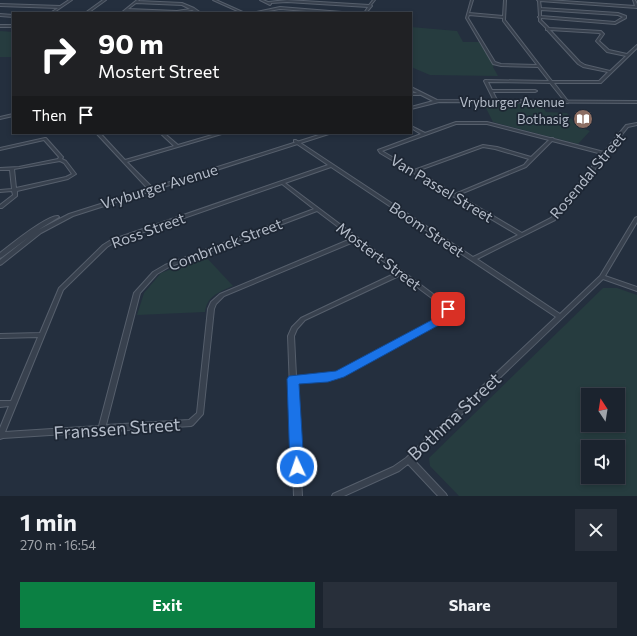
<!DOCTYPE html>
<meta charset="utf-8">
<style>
:root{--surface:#1b232e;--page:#282f3a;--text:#f1f3f6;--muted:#a0a4aa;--line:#39404a;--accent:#0b8043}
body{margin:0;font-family:Commissioner,sans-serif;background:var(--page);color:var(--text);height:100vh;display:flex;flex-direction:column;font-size:15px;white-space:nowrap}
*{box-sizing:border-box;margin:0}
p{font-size:13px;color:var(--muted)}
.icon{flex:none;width:22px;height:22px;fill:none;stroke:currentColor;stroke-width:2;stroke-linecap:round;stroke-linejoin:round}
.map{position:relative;height:496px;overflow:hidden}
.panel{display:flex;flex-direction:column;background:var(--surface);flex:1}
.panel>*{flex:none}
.top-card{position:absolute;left:12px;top:12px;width:400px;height:122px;border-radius:0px;box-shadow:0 2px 6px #0003,0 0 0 1px var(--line);background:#202124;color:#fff;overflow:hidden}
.needle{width:26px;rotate:348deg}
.tools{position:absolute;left:581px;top:388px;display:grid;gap:8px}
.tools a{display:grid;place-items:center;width:44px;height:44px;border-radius:0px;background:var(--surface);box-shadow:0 2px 6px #0003,0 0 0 1px var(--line);font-size:20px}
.pin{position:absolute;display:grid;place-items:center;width:34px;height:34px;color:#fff;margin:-17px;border-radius:8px;box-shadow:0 2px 6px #0006}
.me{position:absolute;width:44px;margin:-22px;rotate:357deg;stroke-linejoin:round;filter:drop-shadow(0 0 3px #0008)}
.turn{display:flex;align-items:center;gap:14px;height:84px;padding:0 20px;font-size:18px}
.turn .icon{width:52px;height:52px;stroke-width:2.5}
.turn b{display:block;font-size:28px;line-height:34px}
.then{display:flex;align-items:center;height:38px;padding:0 20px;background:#0003;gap:8px;font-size:15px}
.round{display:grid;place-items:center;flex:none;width:42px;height:42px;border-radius:0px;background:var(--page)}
.head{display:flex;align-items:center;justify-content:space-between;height:68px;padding:0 20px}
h1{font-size:24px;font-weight:700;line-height:30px}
.action{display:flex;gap:8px;margin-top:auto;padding:8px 20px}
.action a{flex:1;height:46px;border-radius:0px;background:var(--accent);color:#fff;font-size:16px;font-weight:700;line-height:46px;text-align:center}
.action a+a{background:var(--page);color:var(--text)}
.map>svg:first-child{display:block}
.green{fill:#263c3f;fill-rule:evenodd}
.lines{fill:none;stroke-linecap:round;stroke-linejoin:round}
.minor-casing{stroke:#565f6c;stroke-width:2}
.tertiary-casing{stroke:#565f6c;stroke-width:2}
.minor{fill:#38414e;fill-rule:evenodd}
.tertiary{fill:#38414e;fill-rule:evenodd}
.route{fill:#1a73e8;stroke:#114b97}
.labels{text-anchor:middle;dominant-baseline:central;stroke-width:3.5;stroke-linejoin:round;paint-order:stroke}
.far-street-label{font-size:13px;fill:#b4bcc9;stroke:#1d2633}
.far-poi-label{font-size:13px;fill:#b4bcc9;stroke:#1d2633;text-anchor:end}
.street-label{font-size:15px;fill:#b4bcc9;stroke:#1d2633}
.near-street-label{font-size:18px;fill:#b4bcc9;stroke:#1d2633}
</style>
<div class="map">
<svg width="637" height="496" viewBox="0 0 637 496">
<rect width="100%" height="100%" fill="#242f3e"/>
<g class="green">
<polygon points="411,27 457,31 463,42 479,42 494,65 493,67 498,76 430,75 411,67"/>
<polygon points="0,31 13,32 13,57 0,57"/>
<polygon points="484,104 541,104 546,112 567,113 577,126 590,131 578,144 493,122"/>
<path d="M205,256L233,286C219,292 207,296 205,312L137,315L144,293L161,273Z"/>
<path d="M603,288H617L637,295V496H459L430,466L429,458ZM588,395H618V425H588ZM588,447H618V477H588Z"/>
</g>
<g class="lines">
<g class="minor-casing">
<g id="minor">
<polygon points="69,0 72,0 53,13 50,13 58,8 0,6 0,4 60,6"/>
<polygon points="103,0 106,0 88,13 85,13"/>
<path d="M137,0H139L138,1L182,3L194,8L201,13H198L192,10L177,13L126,11L123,13H121ZM136,3L182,5L190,9L177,11L128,9Z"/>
<polygon points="260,0 263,0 268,2 287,0 369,5 373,0 375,0 371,5 372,6 371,7 366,13 364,13 368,7 287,2 271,3 271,4 270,5"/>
<path d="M471,0H473L469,13L503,16L504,0H506L505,20L552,81H599L608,72L583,67L578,64L547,30H546V28L539,21V18L538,17L539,16L538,1L537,0H548L635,6L633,0H635L637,4V8L540,1L541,8L618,13L626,16V18L615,24L541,18V20L549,28L601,31L604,34L599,41L609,50L627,54L637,45V48L601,83H554L568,101V103H566L550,83L488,82L492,90H535L537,91L535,92H493L497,100L494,101L484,81L485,80L549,81L538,67L501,66L493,64L466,18ZM541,10L618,15L623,17L615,22L541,16ZM469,15L503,18V21L537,65L501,64L495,62L468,18ZM550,30L599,33L601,34L596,41L607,52L626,56L610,71L585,65L580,62Z"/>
<polygon points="280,7 342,12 343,13 333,13 280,9 257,13 252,13"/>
<polygon points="0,14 13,15 13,17 0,16"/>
<rect x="0" y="25" width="13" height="2"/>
<polygon points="411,93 419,93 421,94 419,95 411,95"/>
<polygon points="13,114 13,116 0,119 0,117"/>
<path d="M456,122H487L550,138H553L554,139L604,152L626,125L637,123V125L628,127L607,153V155H606L555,220L477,259L560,314L600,276L635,218L637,217V222L605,276L637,287V291L603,279L414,460L446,494L447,496H438L408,464L399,471L344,496H332L333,494L393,467L406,458L556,317L331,167L285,183L449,306L452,312L448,318L342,376L328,380L296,381L302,496H294L288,336L292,327L301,318L398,272L356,241L224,296L216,304L214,309L203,414L193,425L191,426L3,438L0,439V428L9,406L0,407V401H11L38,337L0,338V334L40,333L59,288L103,245L111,240L328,165L294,142V140H296L473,257L518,235L380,153L378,150L421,134L411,128V126L425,133ZM456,124H487L549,140L531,157L497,147L483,145L414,170L382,151ZM552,141L602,154L551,218L522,233L458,195L526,167ZM483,147L495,149L529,159L524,165L455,194L417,171ZM282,184L314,209L165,265L153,272L134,293L99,426L5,432L63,290L107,247L115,242ZM317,211L353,238L220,294L211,302L208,309L197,413L189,420L106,425L140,293L157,274L169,267ZM401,275L445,308L446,312L444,316L338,372L328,376H296L294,336L297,329L305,320Z"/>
<polygon points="96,133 100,133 125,160 174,146 160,133 164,133 178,145 219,133 225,133 127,162 153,188 153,189 151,190 149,190"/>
<path d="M45,138H46L62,156L63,157L62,159L66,161L76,174L68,179L17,191V196L2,208H0V205L13,195L12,191L0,192V190L12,189L10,170H0V168L19,167L58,159L59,157L44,140L0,150V148ZM60,161L64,163L72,174L66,177L16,188L14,169Z"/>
</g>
</g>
<g class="tertiary-casing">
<g id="tertiary">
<polygon points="213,0 216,0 245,13 242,13"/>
<polygon points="411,87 437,100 637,101 637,103 439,102 411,109 411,107 433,101 411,90"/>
<path d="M325,133H332L73,216L41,233L2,264L0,265V260L29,237L2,257L0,258V253C10,245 47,215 58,216L59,217L38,230L69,214Z"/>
</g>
</g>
<use href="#minor" class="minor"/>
<use href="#tertiary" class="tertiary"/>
</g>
<polygon class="route" points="448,306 453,309 454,314 450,319 344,377 328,382 299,384 304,467 302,471 297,473 292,471 290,467 287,379 289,376 336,371 443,314 444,307"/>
<defs>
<g id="library-disc" transform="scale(1)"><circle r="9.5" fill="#8d6e63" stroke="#1d2633"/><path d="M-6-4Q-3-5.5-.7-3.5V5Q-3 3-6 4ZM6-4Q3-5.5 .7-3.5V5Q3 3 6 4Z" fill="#fff"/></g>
</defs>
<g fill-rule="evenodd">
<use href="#library-disc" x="583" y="119"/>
</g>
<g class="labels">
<g class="far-street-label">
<text x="512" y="102">Vryburger Avenue</text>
</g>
<g class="far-poi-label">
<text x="569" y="119">Bothasig</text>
</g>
<g class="street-label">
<text transform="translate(587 175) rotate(-50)">Rosendal Street</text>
<text transform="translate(159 186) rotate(-17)">Vryburger Avenue</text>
<text transform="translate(442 188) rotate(31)">Van Passel Street</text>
<text transform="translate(427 229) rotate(34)">Boom Street</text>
<text transform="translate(148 230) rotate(-20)">Ross Street</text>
<text transform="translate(225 244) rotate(-21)">Combrinck Street</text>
<text transform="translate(379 256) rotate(37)">Mostert Street</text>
</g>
<g class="near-street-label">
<text transform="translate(454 416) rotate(-43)">Bothma Street</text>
<text transform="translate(117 428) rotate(-4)">Franssen Street</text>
</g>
</g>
</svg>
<div class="tools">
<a><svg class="needle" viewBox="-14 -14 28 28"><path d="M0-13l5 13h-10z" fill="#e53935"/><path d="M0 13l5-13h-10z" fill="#a0a4aa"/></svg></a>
<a><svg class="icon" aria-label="sound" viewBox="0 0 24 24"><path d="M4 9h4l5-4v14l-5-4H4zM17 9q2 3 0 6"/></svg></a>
</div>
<div class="pin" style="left:448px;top:309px;background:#d93025"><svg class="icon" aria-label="arrive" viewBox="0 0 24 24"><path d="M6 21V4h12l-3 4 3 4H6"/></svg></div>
<svg class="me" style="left:297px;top:467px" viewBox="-20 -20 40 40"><circle r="17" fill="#1a73e8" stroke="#fff" stroke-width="3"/><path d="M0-11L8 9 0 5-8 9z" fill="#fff"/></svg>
<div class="top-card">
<div class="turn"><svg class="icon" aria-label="right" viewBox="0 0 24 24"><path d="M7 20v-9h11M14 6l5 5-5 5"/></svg><div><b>90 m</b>Mostert Street</div></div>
<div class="then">Then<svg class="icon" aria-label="arrive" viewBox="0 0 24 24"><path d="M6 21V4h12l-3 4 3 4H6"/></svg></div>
</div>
</div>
<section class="panel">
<div class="head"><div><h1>1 min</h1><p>270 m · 16:54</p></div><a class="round"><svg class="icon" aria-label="close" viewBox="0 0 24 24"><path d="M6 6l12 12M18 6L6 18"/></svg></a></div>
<div class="action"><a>Exit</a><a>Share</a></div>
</section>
